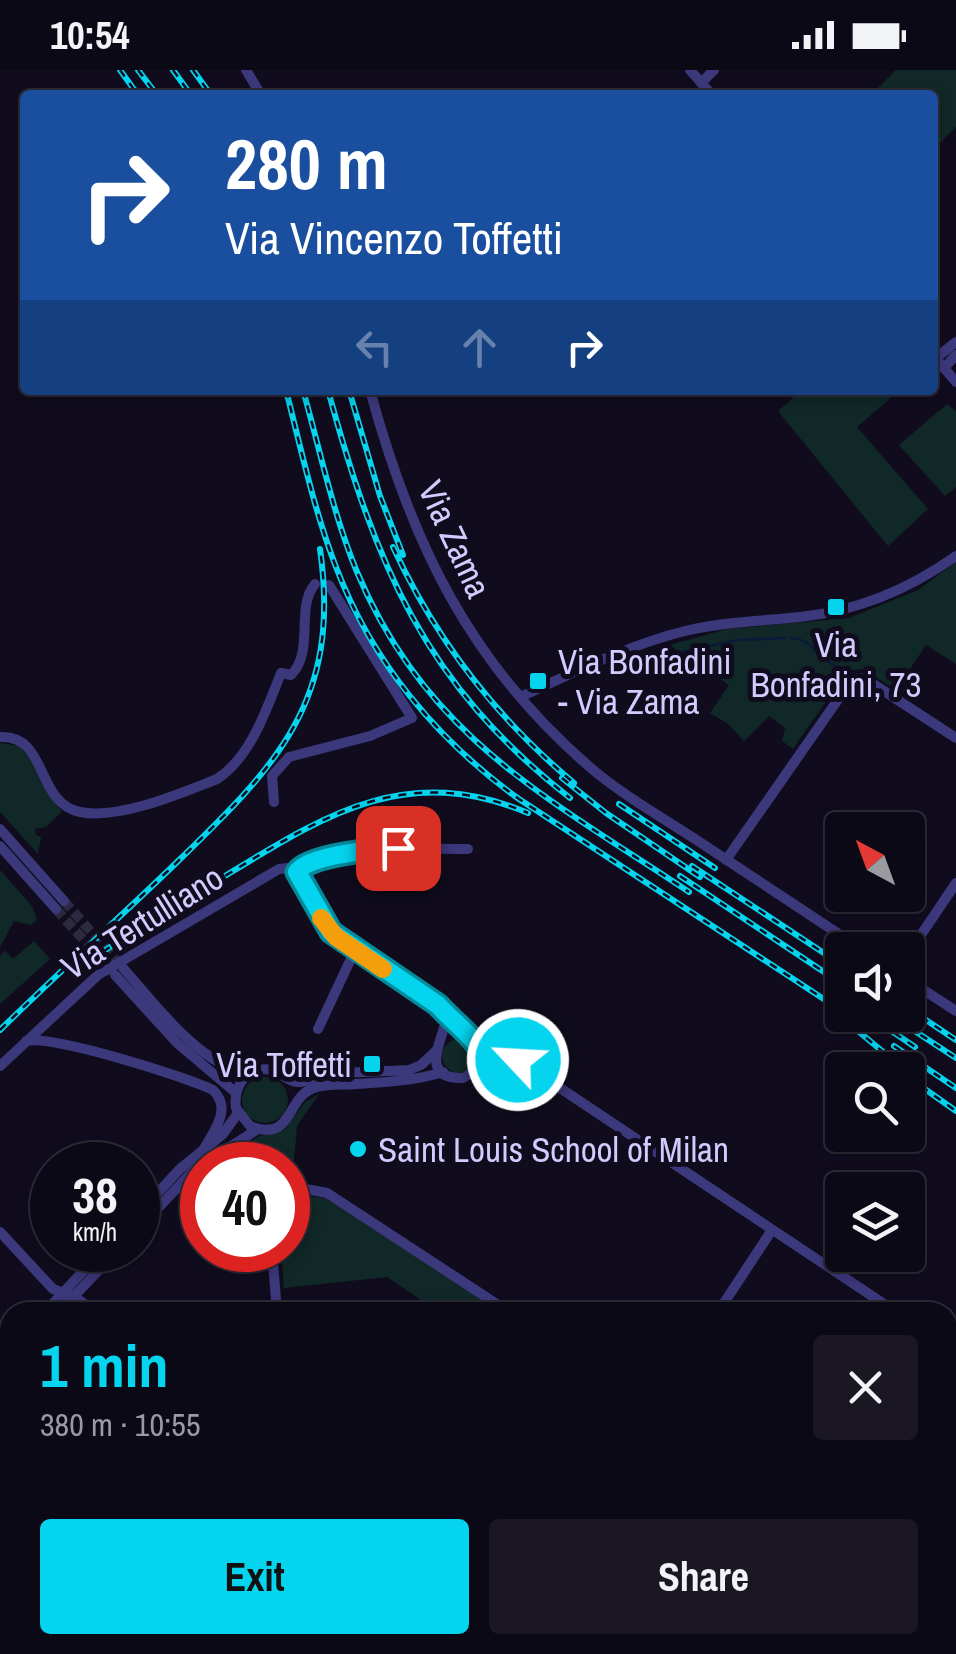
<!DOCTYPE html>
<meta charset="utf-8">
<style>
:root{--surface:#0c0916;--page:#1a1723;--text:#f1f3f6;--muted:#9a9aa1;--line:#2c2a35;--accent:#05d4ef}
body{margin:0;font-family:"Archivo Narrow",sans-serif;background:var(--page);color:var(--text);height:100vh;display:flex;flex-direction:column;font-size:38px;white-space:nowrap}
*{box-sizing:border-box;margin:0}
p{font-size:32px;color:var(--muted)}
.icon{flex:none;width:55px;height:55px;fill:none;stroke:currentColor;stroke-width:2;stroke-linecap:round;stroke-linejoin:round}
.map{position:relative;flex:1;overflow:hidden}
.drawer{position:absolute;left:0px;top:1232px;width:958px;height:352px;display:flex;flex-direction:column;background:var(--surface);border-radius:30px 30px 0 0;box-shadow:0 5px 15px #0003,0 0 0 2px var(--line)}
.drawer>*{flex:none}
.top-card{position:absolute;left:20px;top:20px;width:918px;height:305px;border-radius:10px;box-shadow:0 5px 15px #0003,0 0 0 2px var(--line);background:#1a4fa0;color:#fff;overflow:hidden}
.needle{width:65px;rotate:319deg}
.buttons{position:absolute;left:825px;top:742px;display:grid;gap:20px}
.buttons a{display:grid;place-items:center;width:100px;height:100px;border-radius:10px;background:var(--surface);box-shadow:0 5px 15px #0003,0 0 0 2px var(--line);font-size:50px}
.speed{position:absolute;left:30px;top:1072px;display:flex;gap:20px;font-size:50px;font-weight:700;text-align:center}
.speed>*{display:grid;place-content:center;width:130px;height:130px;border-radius:50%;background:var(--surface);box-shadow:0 5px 15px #0003,0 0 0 2px var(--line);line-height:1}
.speed small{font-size:25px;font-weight:400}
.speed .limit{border:15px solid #d22;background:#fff;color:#111}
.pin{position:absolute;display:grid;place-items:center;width:85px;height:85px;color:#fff;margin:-42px;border-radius:20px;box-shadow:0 5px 15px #0006}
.me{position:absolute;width:110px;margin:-55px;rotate:295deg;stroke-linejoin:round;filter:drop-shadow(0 0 8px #0008)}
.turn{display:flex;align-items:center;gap:35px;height:210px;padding:0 40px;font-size:45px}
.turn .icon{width:130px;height:130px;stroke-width:2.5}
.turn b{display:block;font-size:70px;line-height:85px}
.lanes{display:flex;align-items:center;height:95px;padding:0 40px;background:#0003;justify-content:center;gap:50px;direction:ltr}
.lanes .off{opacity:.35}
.round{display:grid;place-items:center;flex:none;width:105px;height:105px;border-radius:10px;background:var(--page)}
.summary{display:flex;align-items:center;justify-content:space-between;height:170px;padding:0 40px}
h1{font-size:60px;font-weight:700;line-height:75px;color:var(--accent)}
.cta{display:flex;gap:20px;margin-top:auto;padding:20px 40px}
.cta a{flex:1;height:115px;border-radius:10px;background:var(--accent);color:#111;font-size:40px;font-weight:700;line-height:115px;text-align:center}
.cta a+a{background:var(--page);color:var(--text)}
.status{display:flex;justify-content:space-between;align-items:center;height:70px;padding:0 50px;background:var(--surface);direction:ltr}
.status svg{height:28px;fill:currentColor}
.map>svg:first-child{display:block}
.green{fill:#102827}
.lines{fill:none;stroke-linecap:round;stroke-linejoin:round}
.stream{stroke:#0a1a3a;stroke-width:2.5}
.minor-tunnel{stroke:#2d2940;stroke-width:10;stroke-dasharray:10 5;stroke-linecap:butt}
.minor{stroke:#3c387c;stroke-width:10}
.major{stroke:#c054fb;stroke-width:12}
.highway{stroke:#fb489b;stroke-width:15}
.rail-casing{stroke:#05d4ef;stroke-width:6}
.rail{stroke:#100c1e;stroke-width:2.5;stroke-dasharray:8;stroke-linecap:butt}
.route-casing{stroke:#038a9b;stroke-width:25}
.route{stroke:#05d4ef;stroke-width:18}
.slow{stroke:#f59e0b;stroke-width:18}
.poi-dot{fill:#05d4ef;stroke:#100c1e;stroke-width:4}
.labels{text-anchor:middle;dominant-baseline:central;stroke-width:10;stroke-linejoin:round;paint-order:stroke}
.street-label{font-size:35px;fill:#d1cbfe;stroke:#100c1e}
.poi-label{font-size:35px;fill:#d1cbfe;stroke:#100c1e;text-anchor:start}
</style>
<div class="status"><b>10:54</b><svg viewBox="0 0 49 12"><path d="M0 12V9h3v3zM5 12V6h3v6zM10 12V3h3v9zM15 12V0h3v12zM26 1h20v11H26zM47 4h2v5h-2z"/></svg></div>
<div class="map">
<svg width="956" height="1584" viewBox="0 0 956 1584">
<rect width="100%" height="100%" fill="#100c1e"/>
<g class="green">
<polygon points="896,0 956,0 956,57 933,80 932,25 871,25"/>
<polygon points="802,320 900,320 857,357 928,439 888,476 778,341"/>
<polygon points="947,334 956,341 956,417 945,426 899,375"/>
<polygon points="956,492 956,594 926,575 896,620 863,599 847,601 793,679 782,671 785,658 769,646 744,671 728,654 710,643 729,615 669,575 727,559 849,548 918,520"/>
<path d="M0,673L20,676C37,696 43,722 62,741L46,757L35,759L36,765L41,767L38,784L0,742Z"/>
<polygon points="0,800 32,836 37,850 31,855 14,851 0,877"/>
<polygon points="34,871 50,889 0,934 0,886 5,881 13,889"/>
<circle cx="459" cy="986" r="17"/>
<circle cx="265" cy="1030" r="23"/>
<polygon points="319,1024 297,1056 292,1111 288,1115 288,1095 213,1095 259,1066 285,1059 305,1032"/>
<polygon points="305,1126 325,1128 501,1242 439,1242 387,1207 284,1218 281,1180 288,1180 288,1136"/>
</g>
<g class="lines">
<g class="stream">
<path d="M790,568C811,567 822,592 841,599"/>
<polyline points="681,582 737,570 785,568"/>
</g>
<g class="minor-tunnel">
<polyline points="64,831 122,897"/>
<polyline points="56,839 115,905"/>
</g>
<g class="minor">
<polyline points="246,0 261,25"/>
<polyline points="690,0 712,25"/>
<polyline points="701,13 714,0"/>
<polyline points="932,284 956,312"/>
<polyline points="936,288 956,272"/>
<polyline points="944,298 956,285"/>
<path d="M370,320C411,472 470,595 592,699C623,725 658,745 692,767C749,805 806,842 863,880"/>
<path d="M520,627C573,603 628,575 685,561C723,552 761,551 800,547C858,541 908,520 956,486"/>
<path d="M0,667C48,664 35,733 80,742C119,750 181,723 217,709C251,687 267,638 281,603L291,605C315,581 295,538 315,514"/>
<polyline points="274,732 272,706 289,687 370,666 412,648 329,515"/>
<polyline points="0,759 64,831"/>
<polyline points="0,776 56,839"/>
<polyline points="726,790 853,608 864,608 956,668"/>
<polyline points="297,803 331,862 435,933 453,954 474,969 481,983 477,998"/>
<path d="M297,803C314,775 436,779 468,779"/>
<polyline points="908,884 956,813"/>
<path d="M123,898C155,934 199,995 249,1004"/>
<polyline points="115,905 177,973 235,1022"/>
<polyline points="908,910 956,941"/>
<path d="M447,947C442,971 418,1009 463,1008L484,996L510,992"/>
<polyline points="318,959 355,880"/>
<path d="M26,971C54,965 183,1006 213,1020C232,1039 215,1059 204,1079"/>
<path d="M436,981L421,995L409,1000C380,1002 351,1001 323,1005C315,1006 308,1011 300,1012C289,1013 282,1003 272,1000C247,995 233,1016 236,1038L250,1056C295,1074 285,1024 317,1017C329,1014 344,1015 356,1014C386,1012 414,1011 443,1002"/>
<polyline points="480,981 518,990 896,1242"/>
<polyline points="0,996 98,905 279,799 288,798 297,803"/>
<polyline points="288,1125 306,1119 327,1123 509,1242"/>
<polyline points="138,1144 180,1099 223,1064 238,1043"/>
<polyline points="138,1159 195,1099 258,1059"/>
<polyline points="0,1162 53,1219 74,1227 97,1242"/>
<polyline points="272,1180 277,1242"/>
<polyline points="45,1242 103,1180"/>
<polyline points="59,1242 118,1180"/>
<polyline points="718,1242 772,1160"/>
<polyline points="948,1277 956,1282"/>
<polyline points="0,1291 10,1280"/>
<polyline points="0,1306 10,1296"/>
<polyline points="0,1476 10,1488"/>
<polyline points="948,1524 956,1522"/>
<polyline points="86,1575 94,1584"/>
<polyline points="302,1575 303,1584"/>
<polyline points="391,1575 392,1584"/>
<polyline points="503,1584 506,1575"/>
<polyline points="522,1584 582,1575"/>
<polyline points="754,1584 756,1575"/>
</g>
<g class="major">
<polyline points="0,1415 10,1428"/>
<polyline points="0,1455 10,1467"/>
<polyline points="106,1575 114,1584"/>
<polyline points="137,1575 145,1584"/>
</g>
<g class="highway">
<polyline points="0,1438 10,1450"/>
<polyline points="122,1575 130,1584"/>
</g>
<g class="rail-casing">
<g id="rail">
<polyline points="120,0 138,25"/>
<polyline points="138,0 157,25"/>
<polyline points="173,0 191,25"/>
<polyline points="193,0 211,25"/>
<path d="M286,320C301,379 314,440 336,497C372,592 437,670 519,729L842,941"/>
<path d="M303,320C320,380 333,444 357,502C427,668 548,728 689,822"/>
<path d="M328,320C375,493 424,614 570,728"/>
<polyline points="349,320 380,426 403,485"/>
<path d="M393,477C436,570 495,647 574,713"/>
<polyline points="562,708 606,743 700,807"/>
<polyline points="619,734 715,798"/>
<polyline points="692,796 842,895"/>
<polyline points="680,806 842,914"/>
<path d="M90,891C131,861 176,836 220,809C322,747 404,691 528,743"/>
<polyline points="829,937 905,1000"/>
<polyline points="908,938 956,970"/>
<polyline points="868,945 915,977"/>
<polyline points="907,956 956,988"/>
<path d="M0,960C57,904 116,851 173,796C275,697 342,633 320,479"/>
<polyline points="894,976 956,1018"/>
<polyline points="908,1007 956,1041"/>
</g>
</g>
<use href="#rail" class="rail"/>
</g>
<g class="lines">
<g class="route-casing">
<path id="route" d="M398,778C376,779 308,785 297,802L331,862L438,935C450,949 474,967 480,980L518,990"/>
</g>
<use href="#route" class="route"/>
<polyline class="slow" points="321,848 336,867 383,899"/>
</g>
<g class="poi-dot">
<rect x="826" y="527" width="20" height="20" rx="5"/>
<rect x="528" y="601" width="20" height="20" rx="5"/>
<rect x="362" y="984" width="20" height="20" rx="5"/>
<circle cx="358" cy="1079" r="10"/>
</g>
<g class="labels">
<g class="street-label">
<text transform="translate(455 469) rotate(65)">Via Zama</text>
<text transform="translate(142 852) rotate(-32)">Via Tertulliano</text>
</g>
<g class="poi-label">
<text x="836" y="574" text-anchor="middle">Via<tspan x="836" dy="40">Bonfadini, 73</tspan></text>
<text x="558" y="591">Via Bonfadini<tspan x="558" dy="40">- Via Zama</tspan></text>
<text x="352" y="994" text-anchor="end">Via Toffetti</text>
<text x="378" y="1079">Saint Louis School of Milan</text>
</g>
</g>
</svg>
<div class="buttons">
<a><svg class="needle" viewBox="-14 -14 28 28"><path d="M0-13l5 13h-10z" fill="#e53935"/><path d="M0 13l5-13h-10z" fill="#9a9aa1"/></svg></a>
<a><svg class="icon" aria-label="sound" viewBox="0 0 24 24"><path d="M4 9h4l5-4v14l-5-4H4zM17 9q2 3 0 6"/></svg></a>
<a><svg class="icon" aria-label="search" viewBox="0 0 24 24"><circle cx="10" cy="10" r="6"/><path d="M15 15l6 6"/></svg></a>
<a><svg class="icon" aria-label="layers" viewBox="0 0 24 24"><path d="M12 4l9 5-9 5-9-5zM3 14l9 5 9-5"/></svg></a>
</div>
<div class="speed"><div>38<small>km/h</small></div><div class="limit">40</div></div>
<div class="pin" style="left:398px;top:778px;background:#d93025"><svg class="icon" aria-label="arrive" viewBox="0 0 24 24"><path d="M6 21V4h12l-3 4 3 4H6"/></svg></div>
<svg class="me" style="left:518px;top:990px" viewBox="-20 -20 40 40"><circle r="17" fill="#05d4ef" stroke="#fff" stroke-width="3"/><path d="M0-11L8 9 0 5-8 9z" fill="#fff"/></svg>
<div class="top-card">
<div class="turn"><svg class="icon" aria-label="right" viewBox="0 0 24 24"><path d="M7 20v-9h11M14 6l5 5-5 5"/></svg><div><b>280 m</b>Via Vincenzo Toffetti</div></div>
<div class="lanes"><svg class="icon off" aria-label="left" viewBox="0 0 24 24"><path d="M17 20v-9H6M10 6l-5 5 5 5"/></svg><svg class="icon off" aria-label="ahead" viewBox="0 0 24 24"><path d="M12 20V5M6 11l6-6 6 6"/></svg><svg class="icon" aria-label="right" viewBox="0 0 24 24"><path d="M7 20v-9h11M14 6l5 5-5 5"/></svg></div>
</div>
<section class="drawer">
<div class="summary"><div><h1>1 min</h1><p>380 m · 10:55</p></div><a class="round"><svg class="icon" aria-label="close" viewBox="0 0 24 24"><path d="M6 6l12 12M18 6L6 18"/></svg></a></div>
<div class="cta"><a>Exit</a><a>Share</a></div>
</section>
</div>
